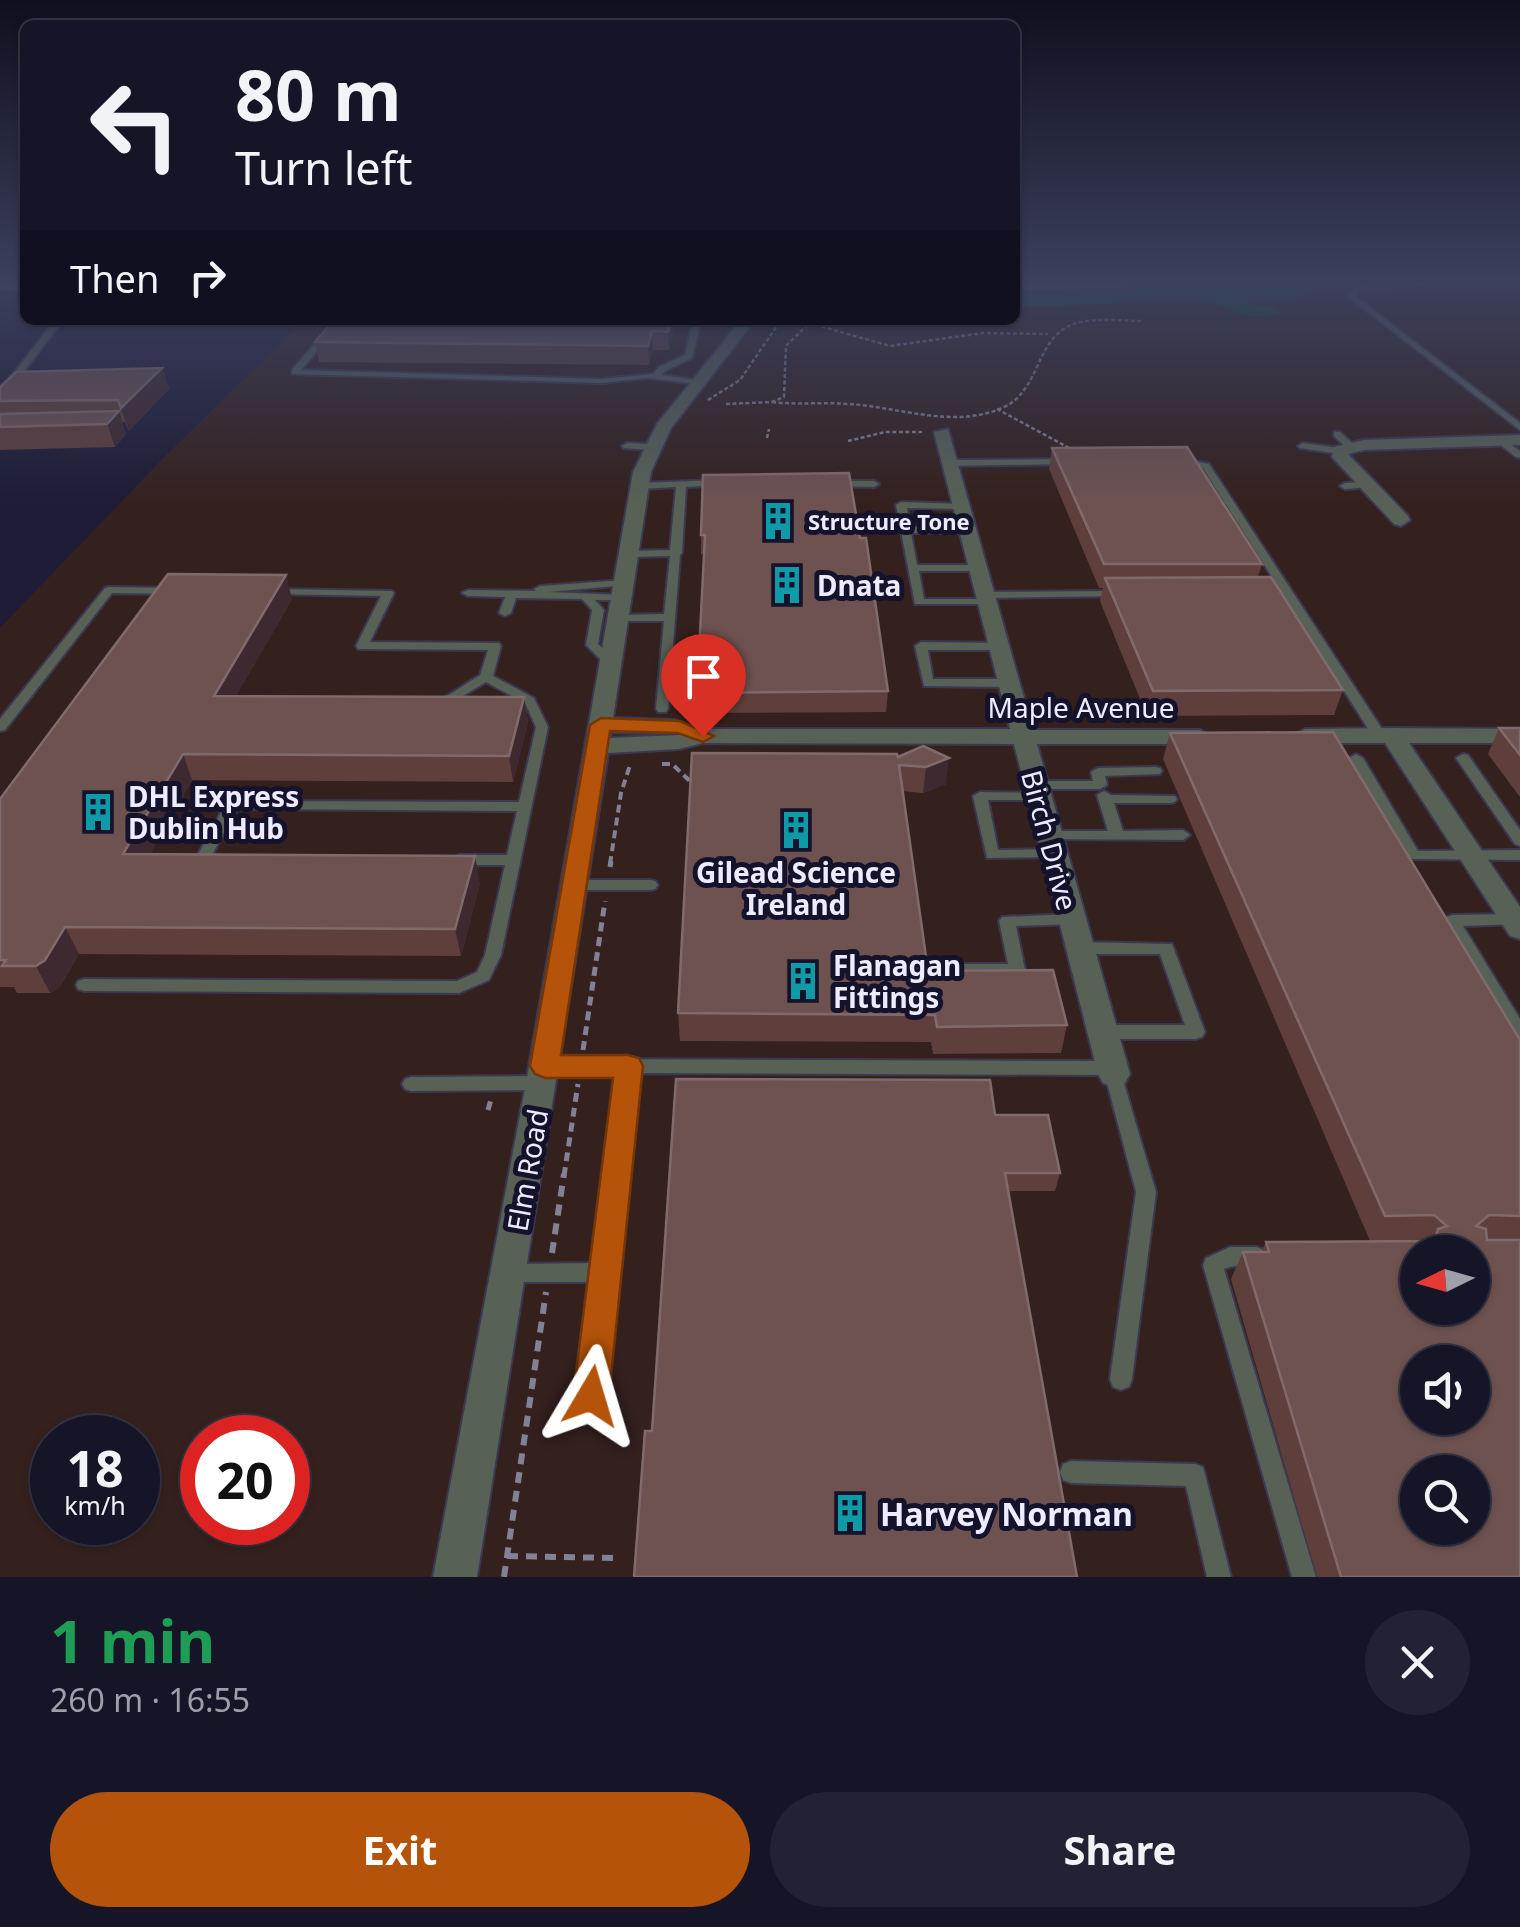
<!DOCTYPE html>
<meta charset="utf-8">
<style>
:root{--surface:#161528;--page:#232234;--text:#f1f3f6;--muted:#9e9fa8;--line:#353445;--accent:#b45309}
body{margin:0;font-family:"Noto Sans",sans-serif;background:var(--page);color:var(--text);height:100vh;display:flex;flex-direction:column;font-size:38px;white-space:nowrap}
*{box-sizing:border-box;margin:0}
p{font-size:32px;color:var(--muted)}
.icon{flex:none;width:55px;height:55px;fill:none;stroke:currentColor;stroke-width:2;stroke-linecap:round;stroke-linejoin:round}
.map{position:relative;height:1577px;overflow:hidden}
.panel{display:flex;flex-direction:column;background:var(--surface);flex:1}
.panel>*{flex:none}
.hud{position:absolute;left:20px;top:20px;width:1000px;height:305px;border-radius:15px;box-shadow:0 2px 8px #0004,0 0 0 2px var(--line);background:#161528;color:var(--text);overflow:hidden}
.needle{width:65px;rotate:265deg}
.controls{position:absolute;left:1400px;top:1235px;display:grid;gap:20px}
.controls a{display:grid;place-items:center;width:90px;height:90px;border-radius:50%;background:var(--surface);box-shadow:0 2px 8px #0004,0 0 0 2px var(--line);font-size:50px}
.speed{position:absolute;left:30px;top:1415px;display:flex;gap:20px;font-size:50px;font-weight:700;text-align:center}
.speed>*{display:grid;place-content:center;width:130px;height:130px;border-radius:50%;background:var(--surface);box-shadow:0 2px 8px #0004,0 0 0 2px var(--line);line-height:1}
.speed small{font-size:25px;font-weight:400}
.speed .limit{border:15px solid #d22;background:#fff;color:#111}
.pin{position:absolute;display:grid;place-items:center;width:85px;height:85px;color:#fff;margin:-102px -42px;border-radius:50% 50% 50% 0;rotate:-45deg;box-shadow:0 0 10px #0007}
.pin .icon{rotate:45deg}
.me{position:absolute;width:110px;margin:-55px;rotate:7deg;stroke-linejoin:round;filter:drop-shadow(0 0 8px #0008)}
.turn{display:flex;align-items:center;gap:35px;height:210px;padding:0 50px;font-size:45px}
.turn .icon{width:130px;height:130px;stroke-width:2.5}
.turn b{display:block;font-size:70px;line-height:85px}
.then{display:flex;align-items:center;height:95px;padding:0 50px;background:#0003;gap:20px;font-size:38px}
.round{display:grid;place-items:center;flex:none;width:105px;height:105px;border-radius:52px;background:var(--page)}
.overview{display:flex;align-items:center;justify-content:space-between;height:170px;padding:0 50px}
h1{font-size:60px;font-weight:700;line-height:75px;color:#1e9e55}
.button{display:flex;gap:20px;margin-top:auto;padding:20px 50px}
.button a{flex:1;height:115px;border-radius:60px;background:var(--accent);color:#fff;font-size:40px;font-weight:700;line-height:115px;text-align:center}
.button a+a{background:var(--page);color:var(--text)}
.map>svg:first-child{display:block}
.industrial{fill:#34211e;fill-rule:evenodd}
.green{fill:#005530}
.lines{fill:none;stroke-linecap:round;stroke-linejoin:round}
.lane-casing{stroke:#3b3952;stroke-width:4}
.street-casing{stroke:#3b3952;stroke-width:4}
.secondary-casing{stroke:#3b3952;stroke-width:4}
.path-far3{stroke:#828197;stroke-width:2.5;stroke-dasharray:4 2.5;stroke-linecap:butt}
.path-far2{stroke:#828197;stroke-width:4;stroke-dasharray:8 5;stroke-linecap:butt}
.path-far1{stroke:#828197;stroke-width:5;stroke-dasharray:9 6;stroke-linecap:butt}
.path{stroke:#828197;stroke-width:6;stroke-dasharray:11 8;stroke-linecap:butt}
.lane{fill:#576156;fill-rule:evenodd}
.street{fill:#576156;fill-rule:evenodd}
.secondary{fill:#778774;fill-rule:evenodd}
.wall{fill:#5e3f3b}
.shaded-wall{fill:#3e2930}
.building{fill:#6d5250;stroke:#816a6b;stroke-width:2.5;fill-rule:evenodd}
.route{fill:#b45309;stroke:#753606;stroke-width:2.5}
.labels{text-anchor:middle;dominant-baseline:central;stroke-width:10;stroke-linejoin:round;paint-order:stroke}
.far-poi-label{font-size:22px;font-weight:bold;fill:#ececfe;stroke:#15122c;text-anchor:start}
.poi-label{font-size:28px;font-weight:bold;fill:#ececfe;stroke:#15122c;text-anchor:start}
.street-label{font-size:28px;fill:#ececfe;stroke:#15122c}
.near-poi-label{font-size:32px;font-weight:bold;fill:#ececfe;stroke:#15122c;text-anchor:start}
</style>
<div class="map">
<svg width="1520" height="1577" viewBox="0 0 1520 1577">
<rect width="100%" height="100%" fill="#1e1c36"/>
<path class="industrial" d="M1249,282H1520V1577H0V628L167,454L304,320H1015V289ZM1418,1252H1472V1308H1418ZM1418,1362H1472V1418H1418ZM52,1438H138V1522H52ZM202,1438H288V1522H202ZM1418,1472H1472V1528H1418Z"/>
<path class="green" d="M1249,282L1313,285L1310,293L1284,302L1246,299L1251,305L1275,306L1281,314C1270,315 1254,317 1243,314C1225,308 1212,300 1192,300C1132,298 1075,309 1015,306V290Z"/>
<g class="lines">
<g class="lane-casing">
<g id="lane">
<polygon points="1403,282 1464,282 1364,288 1359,289 1355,296 1520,423 1520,430 1347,296 1354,287"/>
<polygon points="55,320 63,320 3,399 0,400 0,391"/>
<polygon points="335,320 343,320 301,370 602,379 653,374 659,367 685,355 693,320 701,320 692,358 665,371 661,375 698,380 702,382 698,384 647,378 602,383 292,374 292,370"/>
<polygon points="1334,432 1340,432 1353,444 1353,448 1347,448 1334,436"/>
<polygon points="1498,439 1504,439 1520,451 1520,458 1516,457 1498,443"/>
<polygon points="627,443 651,444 656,447 651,450 624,448 622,446"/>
<polygon points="1303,443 1340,448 1345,451 1340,454 1300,448 1298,446"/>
<polygon points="1066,459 1071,462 1069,464 950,466 945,463 950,460"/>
<polygon points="1183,459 1209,464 1386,735 1384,738 1379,739 1372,735 1203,468 1180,464 1178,462"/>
<polygon points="718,480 723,483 721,485 686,487 682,553 680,555 668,709 666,712 658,712 656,709 664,621 618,621 612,618 618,615 664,614 670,556 628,557 623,554 628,551 670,550 676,487 639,489 634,486 639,483"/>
<polygon points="835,481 874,481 879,484 874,487 832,486 830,484"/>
<polygon points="1367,482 1372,485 1370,487 1345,489 1340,486 1345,483"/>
<polygon points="901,502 965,504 966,506 961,509 907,508 910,527 968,527 973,530 968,533 911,533 917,565 978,565 983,568 978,571 919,571 924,599 986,599 990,600 990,604 915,604 896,505"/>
<polygon points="624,580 628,581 628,585 548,592 625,595 627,597 621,600 595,600 604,610 598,644 617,663 611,667 607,666 586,645 592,610 582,599 516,598 511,613 505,616 499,613 505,597 468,596 462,593 468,590 536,591 534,589 540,586"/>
<polygon points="109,587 173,588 179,591 173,594 112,593 5,730 0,731 0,719 105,588"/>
<polygon points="275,589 392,591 394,593 370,642 499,643 501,646 493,676 534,698 548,727 501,955 489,980 459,993 84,991 78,989 76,985 78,981 84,979 457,981 477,972 485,955 505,865 459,865 452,860 459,855 507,855 517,811 237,809 212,855 219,860 217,864 202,865 195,860 225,805 232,801 519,802 536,727 525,703 486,682 451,703 443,703 441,700 480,675 488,650 358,649 356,646 381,596 271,594 271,590"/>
<polygon points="1117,591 1123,594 1121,596 985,598 979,595 985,592"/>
<polygon points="921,642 1002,643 1004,646 998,650 928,650 933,679 1008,679 1014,683 1008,687 924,686 915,646"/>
<polygon points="1356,754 1363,758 1418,851 1520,850 1520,860 1409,859 1349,758"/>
<polygon points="1463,754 1468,755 1520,830 1520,846 1515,844 1456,758"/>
<polygon points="1155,767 1160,768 1162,771 1160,774 1105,776 1107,785 1100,789 1035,789 1028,785 1035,781 1093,781 1091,772 1098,768"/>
<polygon points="1104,791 1111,795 1175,796 1177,799 1175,802 1170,803 1114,803 1123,831 1183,830 1190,835 1183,840 1044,839 1042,836 1044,833 1049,831 1108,831 1097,795"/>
<polygon points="980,792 1043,793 1045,796 1038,800 988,800 998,850 1054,849 1061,854 1059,857 987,858 973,796"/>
<polygon points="575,880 650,880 655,881 658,885 655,889 650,890 575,890 570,889 567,885 570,881"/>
<polygon points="1072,914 1077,916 1080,920 1077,924 1016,926 1025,970 1023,974 933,976 927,974 925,970 927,966 933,964 1008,964 999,921 1002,917"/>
<polygon points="1514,914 1520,917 1519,924 1463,926 1520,1019 1520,1040 1514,1038 1444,921 1447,917 1452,915"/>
<polygon points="1079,942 1172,944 1205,1032 1202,1037 1196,1039 1103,1039 1097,1037 1094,1032 1097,1027 1103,1025 1185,1025 1160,954 1079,954 1073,952 1071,948 1073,944"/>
<polygon points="545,1059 1112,1061 1118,1063 1156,1192 1132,1379 1129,1387 1121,1390 1113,1387 1110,1379 1136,1192 1105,1075 636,1073 602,1397 599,1405 591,1408 583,1405 580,1397 594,1282 510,1282 503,1280 500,1273 503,1266 510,1264 596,1263 618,1073 545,1073 539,1071 536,1066 539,1061"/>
<polygon points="542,1076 548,1078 551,1083 548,1088 542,1090 411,1091 405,1089 402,1084 405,1079 411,1077"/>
<path d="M1230,1247H1257L1264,1250L1267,1256L1264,1262C1251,1268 1237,1263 1224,1269L1316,1577H1292L1203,1265L1206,1258Z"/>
<polygon points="1071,1461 1195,1464 1203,1467 1231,1577 1207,1577 1186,1486 1071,1483 1063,1480 1060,1472 1063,1464"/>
</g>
</g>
<g class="street-casing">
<g id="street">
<polygon points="741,320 755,320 671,428 651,472 613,718 675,720 687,727 675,734 611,732 610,738 679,735 703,729 1010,729 934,432 948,429 1033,730 1200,730 1212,737 1200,744 1037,744 1130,1074 1125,1083 1114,1087 1103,1083 1098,1074 1014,744 703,743 679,749 608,753 477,1577 433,1577 526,1083 633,472 657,424"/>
<polygon points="1520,435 1520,445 1364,450 1348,454 1408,516 1410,520 1401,526 1394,524 1332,457 1334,447 1364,440"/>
<polygon points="1392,728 1520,729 1520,743 1409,743 1520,907 1520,939 1510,936 1385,743 1305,743 1293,736 1305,729"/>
</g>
</g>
<g class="secondary-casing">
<g id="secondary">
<polygon points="0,282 25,282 25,290 0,289"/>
<polygon points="1015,282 1155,282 1149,286 1015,290"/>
</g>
</g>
<g class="path-far3">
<polyline points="809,323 890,346 983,333 1048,334"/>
<polyline points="708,400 740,380 781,320"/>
<path d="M772,402C798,405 823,402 849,404C899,407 953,429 1002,408C1044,390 1033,332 1081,322C1101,318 1123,321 1143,321"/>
<polyline points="726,404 772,402 784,397 786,346 812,320"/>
<polyline points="997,409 1071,449"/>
<polyline points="767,438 769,429"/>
<polyline points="848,441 885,432 922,432"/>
</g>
<g class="path-far2">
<polyline points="662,764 672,764 693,784"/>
<polyline points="610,864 621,793 630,765"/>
</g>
<g class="path-far1">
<polyline points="610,867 611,861"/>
<polyline points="583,1050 605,901"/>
<polyline points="488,1110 491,1099"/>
<polyline points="564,1176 578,1084"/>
</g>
<g class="path">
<polyline points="552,1253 564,1174"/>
<polyline points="507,1556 616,1558"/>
<polyline points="504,1577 546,1292"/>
</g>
<use href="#lane" class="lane"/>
<use href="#street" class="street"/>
<use href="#secondary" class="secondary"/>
</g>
<g class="wall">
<polygon points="676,320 669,350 653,350 649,365 319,362 315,342"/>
<polygon points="162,368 169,389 129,431 125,422 122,422 126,434 115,447 0,450 0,387"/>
<polygon points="1052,448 1262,564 1258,577 1343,690 1334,715 1147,716 1100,601 1103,588 1099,588 1049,469"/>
<polygon points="701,535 860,538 888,691 886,712 698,713 697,693 704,554 701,554"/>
<polygon points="292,599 236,696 524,697 528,722 513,782 192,780 150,854 480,883 461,956 79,954 59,988 50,993 17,993 14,987 0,987 0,799"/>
<polygon points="1499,728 1520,728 1520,797 1488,754"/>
<polygon points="1170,733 1520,1040 1520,1577 1317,1577 1231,1279 1243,1252 1261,1252 1266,1242 1370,1241 1163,759"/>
<polygon points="923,746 946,784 923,793 903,791 928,971 1067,1025 1061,1053 933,1054 931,1042 680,1041 678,1013 898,757"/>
<polygon points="995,1115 1060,1173 1055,1191 1008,1191 652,1431"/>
</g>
<g class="shaded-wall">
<polygon points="671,320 676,320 669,350 668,332"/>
<polygon points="652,331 653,350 649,365 648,346"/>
<polygon points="162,368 169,389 129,431 121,408"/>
<polygon points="119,411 126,434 115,447 107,424"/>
<polygon points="286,575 292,599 222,721 214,696"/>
<polygon points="524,697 528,722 513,782 509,756"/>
<polygon points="183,754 192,780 135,881 123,854"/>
<polygon points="949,758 946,784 923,793 926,767"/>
<polygon points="475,856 480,883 461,956 455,929"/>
<polygon points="65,927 79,954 59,988 50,993 36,966"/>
</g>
<g class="building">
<polygon points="334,320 671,320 668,332 652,331 648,346 315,342"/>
<polygon points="162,368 121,408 118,400 0,401 0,387 16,372"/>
<polygon points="119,411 107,424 0,427 0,414"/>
<polygon points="1187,447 1262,564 1104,564 1052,448"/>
<polygon points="849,473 860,538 866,538 888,691 697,693 705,535 701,535 703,475"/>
<polygon points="168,574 286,575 214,696 524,697 509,756 183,754 123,854 475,856 455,929 65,927 45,960 36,966 2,966 6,960 0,960 0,799"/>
<polygon points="1271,577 1343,690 1153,691 1105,578"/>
<polygon points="1499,728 1520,728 1520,755"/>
<path d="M1333,732L1520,1040V1216L1489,1215L1476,1226L1486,1229L1487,1240H1520V1577H1341L1243,1252H1269L1266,1242L1434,1241L1438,1229L1447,1226L1434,1215L1385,1216L1170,733ZM1418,1252H1472V1308H1418ZM1418,1362H1472V1418H1418ZM1418,1472H1472V1528H1418Z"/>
<polygon points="923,746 949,758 926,767 899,765 928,971 1053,970 1067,1025 937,1027 935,1015 678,1013 692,753 897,754 898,757"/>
<polygon points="676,1079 990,1080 995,1115 1048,1115 1060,1173 1005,1173 1077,1577 634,1577 645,1431 652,1431"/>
</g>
<linearGradient id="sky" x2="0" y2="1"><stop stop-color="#100f1e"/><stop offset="0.56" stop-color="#3b405d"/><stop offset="1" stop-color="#3b405d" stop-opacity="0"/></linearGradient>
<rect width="1520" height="503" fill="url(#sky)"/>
<polygon class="route" points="601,718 680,721 714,736 703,742 678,733 610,731 561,1055 628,1055 639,1058 643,1066 609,1396 604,1409 591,1415 578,1409 573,1396 613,1078 545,1078 535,1074 530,1066 590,725"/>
<defs>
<g id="building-bare" transform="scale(3)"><path d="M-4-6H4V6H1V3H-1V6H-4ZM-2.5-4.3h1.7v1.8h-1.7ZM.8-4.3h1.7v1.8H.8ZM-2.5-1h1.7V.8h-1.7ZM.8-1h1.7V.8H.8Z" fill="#0f9aa8" stroke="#15122c" stroke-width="2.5" paint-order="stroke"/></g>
</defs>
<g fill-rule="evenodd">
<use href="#building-bare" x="778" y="521"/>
<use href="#building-bare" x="787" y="585"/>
<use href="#building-bare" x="98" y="812"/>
<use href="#building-bare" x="796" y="830"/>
<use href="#building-bare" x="803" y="981"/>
<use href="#building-bare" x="850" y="1513"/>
</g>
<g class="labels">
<g class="far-poi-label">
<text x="808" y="521">Structure Tone</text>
</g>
<g class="poi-label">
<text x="817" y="585">Dnata</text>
<text x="128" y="796">DHL Express<tspan x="128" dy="32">Dublin Hub</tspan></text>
<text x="796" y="872" text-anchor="middle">Gilead Science<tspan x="796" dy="32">Ireland</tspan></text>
<text x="833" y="965">Flanagan<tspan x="833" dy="32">Fittings</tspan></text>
</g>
<g class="street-label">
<text x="1081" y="707">Maple Avenue</text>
<text transform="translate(1050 840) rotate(75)">Birch Drive</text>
<text transform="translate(527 1170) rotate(-80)">Elm Road</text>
</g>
<g class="near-poi-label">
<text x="880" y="1513">Harvey Norman</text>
</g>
</g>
</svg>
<div class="controls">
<a><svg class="needle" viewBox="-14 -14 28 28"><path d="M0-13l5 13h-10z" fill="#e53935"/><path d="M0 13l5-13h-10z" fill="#9e9fa8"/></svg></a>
<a><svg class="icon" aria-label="sound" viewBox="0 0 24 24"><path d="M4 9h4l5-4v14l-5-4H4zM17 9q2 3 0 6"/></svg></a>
<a><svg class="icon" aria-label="search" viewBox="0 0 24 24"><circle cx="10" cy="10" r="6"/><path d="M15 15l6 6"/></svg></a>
</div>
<div class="speed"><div>18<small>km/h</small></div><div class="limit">20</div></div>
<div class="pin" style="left:703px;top:736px;background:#d93025"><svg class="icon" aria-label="arrive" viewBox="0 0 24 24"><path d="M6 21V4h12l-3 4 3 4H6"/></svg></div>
<svg class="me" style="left:591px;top:1396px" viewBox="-20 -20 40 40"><path d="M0-17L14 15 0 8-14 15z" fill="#b45309" stroke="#fff" stroke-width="4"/></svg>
<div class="hud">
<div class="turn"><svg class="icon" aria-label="left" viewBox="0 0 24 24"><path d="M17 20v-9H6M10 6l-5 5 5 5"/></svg><div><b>80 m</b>Turn left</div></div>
<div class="then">Then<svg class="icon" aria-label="right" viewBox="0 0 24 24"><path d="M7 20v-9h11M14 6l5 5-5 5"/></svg></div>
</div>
</div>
<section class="panel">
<div class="overview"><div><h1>1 min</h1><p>260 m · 16:55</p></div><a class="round"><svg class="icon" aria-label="close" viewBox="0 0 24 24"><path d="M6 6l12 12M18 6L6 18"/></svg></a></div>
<div class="button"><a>Exit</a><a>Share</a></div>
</section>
